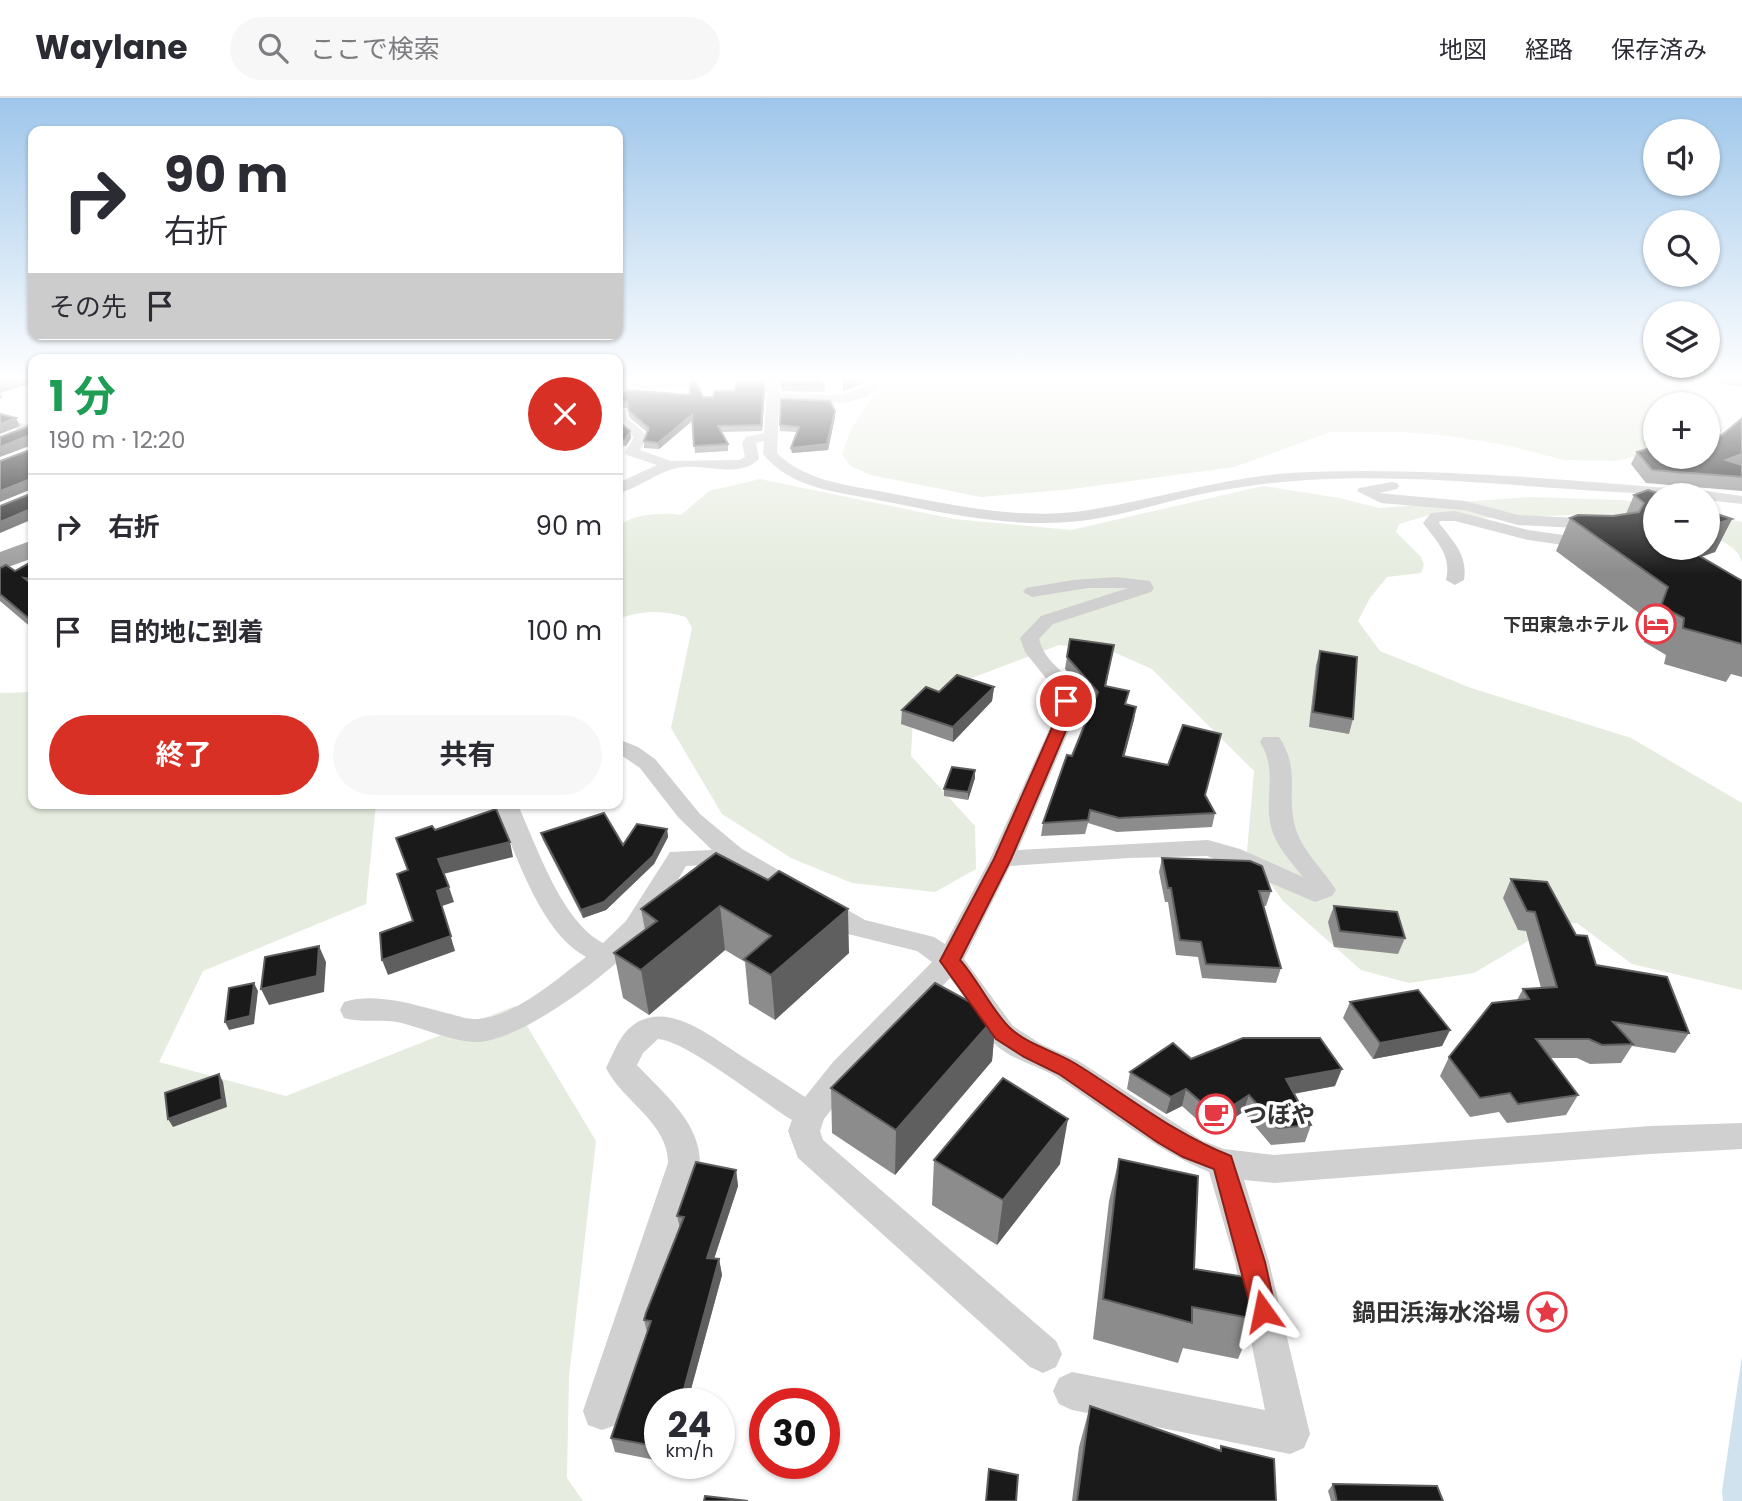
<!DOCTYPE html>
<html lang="ja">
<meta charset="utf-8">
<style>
:root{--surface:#fff;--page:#f7f7f7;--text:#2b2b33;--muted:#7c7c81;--line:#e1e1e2;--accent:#d93025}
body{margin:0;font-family:Poppins,"Noto Sans JP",sans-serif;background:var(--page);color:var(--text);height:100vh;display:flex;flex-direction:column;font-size:26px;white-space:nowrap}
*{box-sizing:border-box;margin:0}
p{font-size:23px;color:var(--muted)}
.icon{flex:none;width:38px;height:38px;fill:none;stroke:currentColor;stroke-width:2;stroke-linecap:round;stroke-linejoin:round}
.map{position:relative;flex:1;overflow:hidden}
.panel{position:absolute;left:28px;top:256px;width:595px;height:455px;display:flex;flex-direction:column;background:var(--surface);border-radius:14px;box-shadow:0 2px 5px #0004}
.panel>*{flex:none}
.top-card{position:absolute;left:28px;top:28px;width:595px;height:214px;border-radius:14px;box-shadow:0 2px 5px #0004;background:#fff;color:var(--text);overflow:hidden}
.fabs{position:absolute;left:1643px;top:21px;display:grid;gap:14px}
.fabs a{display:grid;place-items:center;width:77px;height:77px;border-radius:50%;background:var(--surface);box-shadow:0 2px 5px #0004;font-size:35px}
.speed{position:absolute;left:644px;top:1290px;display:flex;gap:14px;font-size:35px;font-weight:700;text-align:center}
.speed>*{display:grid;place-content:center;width:91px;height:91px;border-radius:50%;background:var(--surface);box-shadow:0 2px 5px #0004;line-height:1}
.speed small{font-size:18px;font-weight:400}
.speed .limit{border:10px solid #d22;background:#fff;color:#111}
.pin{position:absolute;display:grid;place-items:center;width:60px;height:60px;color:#fff;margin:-30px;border:4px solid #fff;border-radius:50%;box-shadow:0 2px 7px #0007}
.me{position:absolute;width:77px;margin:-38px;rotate:348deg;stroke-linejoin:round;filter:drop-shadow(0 0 5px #0008)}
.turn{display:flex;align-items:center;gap:24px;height:147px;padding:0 21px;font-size:32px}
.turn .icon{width:91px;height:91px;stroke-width:2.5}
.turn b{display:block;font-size:49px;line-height:60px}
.then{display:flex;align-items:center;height:66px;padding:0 21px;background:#0003;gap:14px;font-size:26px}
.round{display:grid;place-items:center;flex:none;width:74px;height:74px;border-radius:37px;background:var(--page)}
.headline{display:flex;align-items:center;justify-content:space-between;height:119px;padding:0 21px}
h1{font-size:42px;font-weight:700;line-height:52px;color:#1e9e55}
.button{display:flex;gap:14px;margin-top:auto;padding:14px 21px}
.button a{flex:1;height:80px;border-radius:42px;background:var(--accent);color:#fff;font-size:28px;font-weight:700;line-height:80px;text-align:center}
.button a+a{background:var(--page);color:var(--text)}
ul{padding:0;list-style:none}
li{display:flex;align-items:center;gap:21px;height:105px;padding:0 21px;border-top:2px solid var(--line)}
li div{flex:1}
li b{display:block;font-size:26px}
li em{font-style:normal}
header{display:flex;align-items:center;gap:42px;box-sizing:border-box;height:98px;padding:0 35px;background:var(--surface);border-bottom:2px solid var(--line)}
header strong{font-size:33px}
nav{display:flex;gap:38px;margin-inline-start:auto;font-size:24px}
.search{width:490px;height:63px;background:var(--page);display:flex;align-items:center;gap:18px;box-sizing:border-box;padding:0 24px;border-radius:38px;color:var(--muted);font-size:26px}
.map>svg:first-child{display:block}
.green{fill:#e6ecdf}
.water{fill:#cfe2ee}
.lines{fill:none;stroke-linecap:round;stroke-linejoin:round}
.street{fill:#d0d0d0;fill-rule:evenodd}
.highway{fill:#9a9a9a;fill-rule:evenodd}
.wall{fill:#8c8c8c}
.shaded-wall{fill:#5f5f5f}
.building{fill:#1a1a1a;stroke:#5f5f5f;stroke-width:2}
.route{fill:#d93025;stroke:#8d1f18;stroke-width:2}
.labels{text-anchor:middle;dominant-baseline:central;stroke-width:7;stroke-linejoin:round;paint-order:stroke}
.far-poi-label{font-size:18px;font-weight:bold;fill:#333;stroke:#fff;text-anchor:end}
.near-poi-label{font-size:24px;font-weight:bold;fill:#333;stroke:#fff;text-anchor:start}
</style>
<header>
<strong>Waylane</strong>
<div class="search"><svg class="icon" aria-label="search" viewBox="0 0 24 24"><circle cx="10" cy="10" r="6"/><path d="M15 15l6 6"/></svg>ここで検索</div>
<nav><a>地図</a><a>経路</a><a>保存済み</a></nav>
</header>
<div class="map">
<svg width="1742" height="1403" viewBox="0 0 1742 1403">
<rect width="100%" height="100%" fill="#fff"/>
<g class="green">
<path d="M618,279H718C686,295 652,288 618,292Z"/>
<polygon points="885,279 1677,279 1694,304 1656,306 1655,354 1615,363 1564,362 1511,348 1450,338 1404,334 1330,334 1234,369 1072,391 981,399 871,377 850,368 842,356 851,331"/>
<path d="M760,381L954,421L1071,432L1263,388L1339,400L1379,410L1531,399L1621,402L1655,406V427L1572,417L1489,420L1429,417L1399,426L1396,434L1421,459L1424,467L1421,475L1387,479L1370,500L1358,523L1380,553L1471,590L1631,640L1742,705V892L1632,866L1577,825L1548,828L1533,840L1474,875L1409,885L1361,872L1283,803L1247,754L1254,673L1152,571L1109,552L1059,547L937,593L913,618L911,658L975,728L976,771L935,794L852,785L791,760L722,716L671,630L692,530L686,519C661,512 642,512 618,521V428C634,416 662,414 681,417L709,393Z"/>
<path d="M1708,417L1742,424V464C1737,448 1722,443 1708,438Z"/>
<polygon points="33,594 33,705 376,705 366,806 203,873 159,964 286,998 515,908 596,1043 569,1279 567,1380 583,1403 0,1403 0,595"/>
</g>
<polygon class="water" points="1742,1258 1742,1403 1723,1403 1722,1393"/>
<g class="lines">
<g class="street">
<path d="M768,279H780L779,296L840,297L866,289L865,285L871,281L875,282L879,290C855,312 809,304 779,304L777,355C805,383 847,387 884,394C952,407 1021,423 1089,412C1163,400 1234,376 1309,374C1441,369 1574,383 1706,393L1742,398V406L1708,402V397C1575,397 1441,374 1307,382C1274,384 1239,389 1207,395C1167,403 1128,416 1088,422C1015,432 944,415 873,401C835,394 789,389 763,356L764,343L756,345L759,361C740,380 708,367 684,369C659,371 641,390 618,395V385L657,367L627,357L625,354L634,339L618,326V312H626L627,320L648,338L640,352L671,363L739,362L745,359L742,345L746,339L764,335Z"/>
<polygon points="0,320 33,328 33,334 0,328"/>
<polygon points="1392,384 1397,385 1399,388 1397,391 1379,395 1465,403 1518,417 1597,421 1605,426 1597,431 1518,427 1464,412 1381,405 1357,393 1359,390"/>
<path d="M1455,413L1528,432L1592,441L1600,446L1592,451L1528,442L1455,423H1440L1439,425C1453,443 1468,457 1464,482L1455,487L1446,482C1452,457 1437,444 1423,425L1431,415Z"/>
<path d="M1117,479L1150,483L1154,490L1151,494L1053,526L1039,541C1050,579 1079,565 1073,623L1018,752L1208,742L1240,751L1303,779C1291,764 1276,748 1271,729C1264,699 1278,672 1260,644L1263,639H1279C1301,672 1286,695 1295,728C1301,752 1323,771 1336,792L1332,798L1315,804L1207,758L1129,760L1010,768L964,861L1013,928L1041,946L1077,962L1201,1042L1224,1051L1274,1057L1650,1028L1742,1025V1051L1650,1056L1274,1085L1244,1082L1269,1164L1310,1336L1304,1350L1290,1356L1072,1312L1059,1306L1053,1293L1059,1280L1072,1274L1265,1312L1235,1164L1209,1074C1153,1051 1109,1013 1058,980C1038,967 1009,962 992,943C975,925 967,899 950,880L855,982L824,1021L820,1033L823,1042L1056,1243L1062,1256L1056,1269L1043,1275L1030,1269L798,1060L788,1033L792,1022C762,1004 687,943 658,941L643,955L637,967C663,995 700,1024 700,1065L616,1327L602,1332L588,1327L583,1313L668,1065C668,1024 623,1004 606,970C613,956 619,938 632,928C667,901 711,939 740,957C762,971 784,985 805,999L833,964L932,864L917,853L848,836L729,766L686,768C673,790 660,816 644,837C617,871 520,945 475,944C454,944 420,929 397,924C379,921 361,925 344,920L340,912L344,904C377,894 414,907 446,915C456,917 468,922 478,921C518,917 555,882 586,859C539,834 515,752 494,705H517C537,748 561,823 603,845L626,823L670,754L712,752L678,719L640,670L618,655V641L638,649L655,661L700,716L742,751L865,822L934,839L945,846L990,761L1053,623V589L1025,554L1020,540L1041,518L1128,490H1088L1032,499L1023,494L1026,490L1073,482Z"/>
</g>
<polygon class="highway" points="33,442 33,460 0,472 0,454"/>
</g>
<g class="wall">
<polygon points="737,279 766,279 762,333 721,334 728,346 728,353 695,355 692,323 659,351 644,350 644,343 647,334 629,319 628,310 618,310 618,303 703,299 713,299 735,293"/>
<polygon points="782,279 824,288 825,294 782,293"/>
<polygon points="1715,279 1742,279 1742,289 1718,285"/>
<polygon points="835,313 835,319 828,352 792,355 791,350 797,334 780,333 780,327"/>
<polygon points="1742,320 1742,366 1741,367 1742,367 1742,393 1646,385 1631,366 1637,354 1656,359 1722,337"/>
<polygon points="618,323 630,333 631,340 626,348 618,347"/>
<polygon points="1634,397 1732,421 1715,454 1701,459 1742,483 1742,579 1731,576 1726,584 1664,566 1666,557 1644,544 1651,524 1556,453 1570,420 1613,418 1626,416"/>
<polygon points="33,463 33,531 0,503 0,470 15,473"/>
<polygon points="1114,547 1106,588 1127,607 1136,609 1124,659 1168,667 1218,649 1205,698 1215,715 1212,729 1117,734 1088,725 1085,736 1041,738 1043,725 1094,604 1065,571 1067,559"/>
<polygon points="1320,553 1353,621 1349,636 1309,629 1316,567"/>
<polygon points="994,589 992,603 953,644 901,626 902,612 939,594"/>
<polygon points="975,672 975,680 968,702 944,698 944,691"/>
<polygon points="667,731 668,739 654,766 606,812 583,820 543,742 541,735 623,747"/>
<polygon points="716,755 849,855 775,922 749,906 745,864 725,852 649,917 623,900 614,855 645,832 641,811"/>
<polygon points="1162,760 1271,793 1266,808 1263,808 1281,870 1276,885 1202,880 1198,859 1176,857 1168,804 1165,804 1159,774"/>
<polygon points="1511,781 1576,837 1596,867 1689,935 1675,955 1632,948 1621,965 1590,966 1577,960 1550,960 1578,997 1566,1017 1507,1025 1499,1014 1470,1019 1440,978 1449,959 1517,902 1523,891 1541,890 1526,833 1518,832 1503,800"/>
<polygon points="1334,808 1405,840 1398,856 1334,849 1328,824"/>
<polygon points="1350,904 1450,932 1442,948 1373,961 1343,920"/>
<polygon points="996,918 992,963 895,1077 832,1035 831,990"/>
<polygon points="1130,974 1335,988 1294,996 1311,1027 1305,1044 1271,1047 1243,1014 1212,1035 1182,1008 1166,1016 1127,991"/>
<polygon points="1119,1061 1194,1171 1255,1221 1238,1261 1183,1250 1178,1265 1093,1241 1109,1103"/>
<polygon points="934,1062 1060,1066 997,1147 932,1107"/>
<polygon points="736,1072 738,1088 714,1161 719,1161 722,1177 687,1306 660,1306 660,1363 615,1354 611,1340 647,1234 644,1222 680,1130 677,1118"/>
<polygon points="1090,1308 1219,1353 1221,1348 1276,1403 1072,1403 1079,1349"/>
<polygon points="1333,1386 1443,1403 1331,1403 1328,1393"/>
</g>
<g class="shaded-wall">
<polygon points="23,279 33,279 33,285 0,295 2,300 0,301 0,286"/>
<polygon points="765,279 766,279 762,333 761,327"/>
<polygon points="858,279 867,279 862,286 843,293 843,285"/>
<polygon points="835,313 835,319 828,352 792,355 791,350"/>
<polygon points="692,317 692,323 659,351 658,345"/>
<polygon points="16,320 20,328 0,336 0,326"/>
<polygon points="630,333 631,340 626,348 625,342"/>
<polygon points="28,338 32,347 0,359 0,349"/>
<polygon points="1742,356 1742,366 1719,375 1726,362"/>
<polygon points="28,382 32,391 0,404 0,393"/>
<polygon points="33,410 33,421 0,435 0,424"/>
<polygon points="1732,421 1715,454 1654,474 1666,450 1708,450 1708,428"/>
<polygon points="994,589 992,603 953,644 953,629"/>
<polygon points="1136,609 1134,622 1121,671 1123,658"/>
<polygon points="975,672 975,680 968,702 968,694"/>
<polygon points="393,705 402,705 394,709"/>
<polygon points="667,731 668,739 654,766 606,812 583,820 581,812"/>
<polygon points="510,744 513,759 443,776 438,761"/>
<polygon points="449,789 454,804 442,808 455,853 388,877 382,862 437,793"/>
<polygon points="720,808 725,852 649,917 641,872"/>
<polygon points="848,811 849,855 775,922 771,877"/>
<polygon points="319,848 326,864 324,894 269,907 261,891"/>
<polygon points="254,885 258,893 254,926 229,932 225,924"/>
<polygon points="996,918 992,963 895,1077 896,1032"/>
<polygon points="1450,932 1442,948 1373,961 1380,945"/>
<polygon points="1342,971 1335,988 1280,998 1286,981"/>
<polygon points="219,976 223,984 227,1009 173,1029 168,1021"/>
<polygon points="1186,991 1182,1008 1166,1016 1171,999"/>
<polygon points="1249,997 1243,1014 1212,1035 1217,1018"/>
<polygon points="1068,1021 1060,1066 997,1147 1003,1102"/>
<polygon points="736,1072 738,1088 709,1176 707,1160"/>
<polygon points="719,1161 722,1177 687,1306 680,1306"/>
</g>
<g class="building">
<polygon points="0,279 23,279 0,286"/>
<polygon points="690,279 694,279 703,299 713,299 715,293 735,293 737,279 765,279 761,327 718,328 728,346 694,348 692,317 658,345 644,343 649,330 629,313 627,304 618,303 627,292 690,297"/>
<polygon points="782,279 820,279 824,288 781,288"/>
<polygon points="843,279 858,279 843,285"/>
<polygon points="781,301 830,303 835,313 827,346 791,350 799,329 780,327"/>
<polygon points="0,316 16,320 0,326"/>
<polygon points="1742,320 1742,356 1726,362 1742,367 1742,379 1652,372 1637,354 1656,348 1656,359 1708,359 1708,341 1722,337"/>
<polygon points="32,323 33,323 33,410 0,424 0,408 30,396 31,384 28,382 0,393 0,363 30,352 32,341 28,338 0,349 0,339 30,328"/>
<polygon points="618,323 630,333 625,342 618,341"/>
<polygon points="1648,392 1664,397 1656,397 1656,450 1686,450 1742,483 1742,546 1683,530 1684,520 1661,508 1668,489 1570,420 1578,417 1613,418 1639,414 1644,405 1634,397"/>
<polygon points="1708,413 1732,421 1708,428"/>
<polygon points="33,463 33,481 24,480 33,487 33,524 0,496 0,470 6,467 15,473"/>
<polygon points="1070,541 1114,547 1105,588 1129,593 1125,606 1136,609 1123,658 1168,667 1183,627 1221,636 1205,697 1215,715 1119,720 1090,712 1088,722 1043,725 1067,657 1072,658 1098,594 1067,559"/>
<polygon points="1320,553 1357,559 1353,621 1313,614"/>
<polygon points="957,577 994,589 953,629 902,612 926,589 939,594"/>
<polygon points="952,669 975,672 968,694 944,691"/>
<polygon points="496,711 510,744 438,761 449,789 437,793 451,838 382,862 380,835 413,823 397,776 408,772 396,740 432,728 435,732"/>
<polygon points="604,715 623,747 637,726 667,731 653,758 604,804 581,812 541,735"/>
<polygon points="716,755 768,782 779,773 848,811 771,877 744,861 771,838 720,808 641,872 614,855 657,823 641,811"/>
<polygon points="1162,760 1250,763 1262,768 1271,793 1259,793 1281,870 1206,866 1201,844 1180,842 1171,790 1168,790"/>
<polygon points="1511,781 1547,784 1576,837 1587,838 1596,867 1667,879 1689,935 1613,924 1633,946 1602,947 1589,941 1536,941 1578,997 1518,1006 1510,995 1480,1000 1449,959 1492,905 1529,901 1523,891 1557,889 1535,814 1527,813"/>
<polygon points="1334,808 1397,814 1405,840 1340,833"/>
<polygon points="319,848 317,878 261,891 265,859"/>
<polygon points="254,885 250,918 225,924 229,890"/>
<polygon points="935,885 996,918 896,1032 831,990"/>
<polygon points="1418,892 1450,932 1380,945 1350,904"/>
<polygon points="1243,940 1320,940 1342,971 1286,981 1311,1027 1278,1030 1249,997 1217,1018 1186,991 1171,999 1130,974 1173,945 1191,961"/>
<polygon points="219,976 222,1001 168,1021 165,995"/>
<polygon points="1003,980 1068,1021 1003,1102 934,1062"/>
<polygon points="1119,1061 1198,1078 1194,1171 1252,1180 1255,1221 1192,1209 1192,1225 1103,1201"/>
<polygon points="696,1064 736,1072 707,1160 719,1161 680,1306 660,1306 660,1349 611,1340 651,1223 644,1222 646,1215 684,1119 677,1118"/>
<polygon points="1090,1308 1221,1353 1221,1348 1274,1361 1276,1403 1077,1403"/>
<polygon points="989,1371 1018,1377 1016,1403 986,1403"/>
<polygon points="1333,1386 1437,1388 1443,1403 1337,1403"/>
<polygon points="705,1398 748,1403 704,1403"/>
</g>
<linearGradient id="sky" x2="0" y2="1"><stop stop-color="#9ec6ea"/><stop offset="0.59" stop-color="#fff"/><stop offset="1" stop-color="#fff" stop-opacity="0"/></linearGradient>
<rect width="1742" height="476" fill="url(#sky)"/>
<path class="route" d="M1066,599L1073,603L1070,623L1011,761L960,862C978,882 992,913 1010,930C1028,947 1055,953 1076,966C1128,998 1174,1036 1231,1058L1265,1164L1276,1213L1272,1222L1263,1225L1254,1222L1214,1071L1183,1059L1157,1044L1059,976L1024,959L996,941L940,863L994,761L1055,623L1059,603Z"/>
<defs>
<g id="hotel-ring" transform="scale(2.0125)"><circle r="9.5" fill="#fff" stroke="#e63946" stroke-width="1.5"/><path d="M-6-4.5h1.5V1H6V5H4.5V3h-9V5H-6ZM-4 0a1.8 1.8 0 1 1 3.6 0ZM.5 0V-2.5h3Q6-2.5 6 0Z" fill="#e63946"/></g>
<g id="cafe-ring" transform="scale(2.0125)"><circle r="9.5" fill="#fff" stroke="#e63946" stroke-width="1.5"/><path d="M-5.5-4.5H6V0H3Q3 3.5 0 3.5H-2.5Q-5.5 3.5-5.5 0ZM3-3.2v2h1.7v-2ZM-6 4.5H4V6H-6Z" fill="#e63946"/></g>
<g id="sight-ring" transform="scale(2.0125)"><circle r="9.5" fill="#fff" stroke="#e63946" stroke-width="1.5"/><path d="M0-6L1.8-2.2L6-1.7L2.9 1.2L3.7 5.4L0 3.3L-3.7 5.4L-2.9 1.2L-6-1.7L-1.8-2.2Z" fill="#e63946"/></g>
</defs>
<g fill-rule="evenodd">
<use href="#hotel-ring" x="1656" y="526"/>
<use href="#cafe-ring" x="1216" y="1016"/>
<use href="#sight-ring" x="1547" y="1214"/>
</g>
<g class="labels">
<g class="far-poi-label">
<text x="1629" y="526">下田東急ホテル</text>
</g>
<g class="near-poi-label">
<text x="1243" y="1016">つぼや</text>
<text x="1520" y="1214" text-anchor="end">鍋田浜海水浴場</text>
</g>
</g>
</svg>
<div class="fabs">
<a><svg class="icon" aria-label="sound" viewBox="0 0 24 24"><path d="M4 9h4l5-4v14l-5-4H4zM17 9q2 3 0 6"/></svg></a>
<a><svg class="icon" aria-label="search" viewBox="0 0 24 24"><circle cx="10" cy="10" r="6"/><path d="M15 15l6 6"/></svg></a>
<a><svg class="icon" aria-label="layers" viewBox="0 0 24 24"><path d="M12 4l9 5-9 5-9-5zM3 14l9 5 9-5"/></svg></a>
<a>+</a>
<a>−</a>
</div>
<div class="speed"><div>24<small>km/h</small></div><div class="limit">30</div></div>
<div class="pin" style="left:1066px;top:603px;background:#d93025"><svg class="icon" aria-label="arrive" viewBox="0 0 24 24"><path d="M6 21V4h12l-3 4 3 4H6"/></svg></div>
<svg class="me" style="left:1263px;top:1213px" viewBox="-20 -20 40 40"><path d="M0-17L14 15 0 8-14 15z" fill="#d93025" stroke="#fff" stroke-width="4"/></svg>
<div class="top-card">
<div class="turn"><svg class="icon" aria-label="right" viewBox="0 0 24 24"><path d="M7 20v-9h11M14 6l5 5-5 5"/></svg><div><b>90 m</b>右折</div></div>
<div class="then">その先<svg class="icon" aria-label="arrive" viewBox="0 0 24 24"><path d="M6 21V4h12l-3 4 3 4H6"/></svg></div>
</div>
<section class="panel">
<div class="headline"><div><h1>1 分</h1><p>190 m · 12:20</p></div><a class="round" style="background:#d93025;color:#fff"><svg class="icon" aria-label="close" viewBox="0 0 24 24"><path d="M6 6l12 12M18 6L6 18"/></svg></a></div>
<ul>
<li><svg class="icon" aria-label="right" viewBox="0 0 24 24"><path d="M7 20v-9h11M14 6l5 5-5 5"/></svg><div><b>右折</b></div><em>90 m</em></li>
<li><svg class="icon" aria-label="arrive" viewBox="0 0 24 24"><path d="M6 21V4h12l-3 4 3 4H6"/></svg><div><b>目的地に到着</b></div><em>100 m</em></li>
</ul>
<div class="button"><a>終了</a><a>共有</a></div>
</section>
</div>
